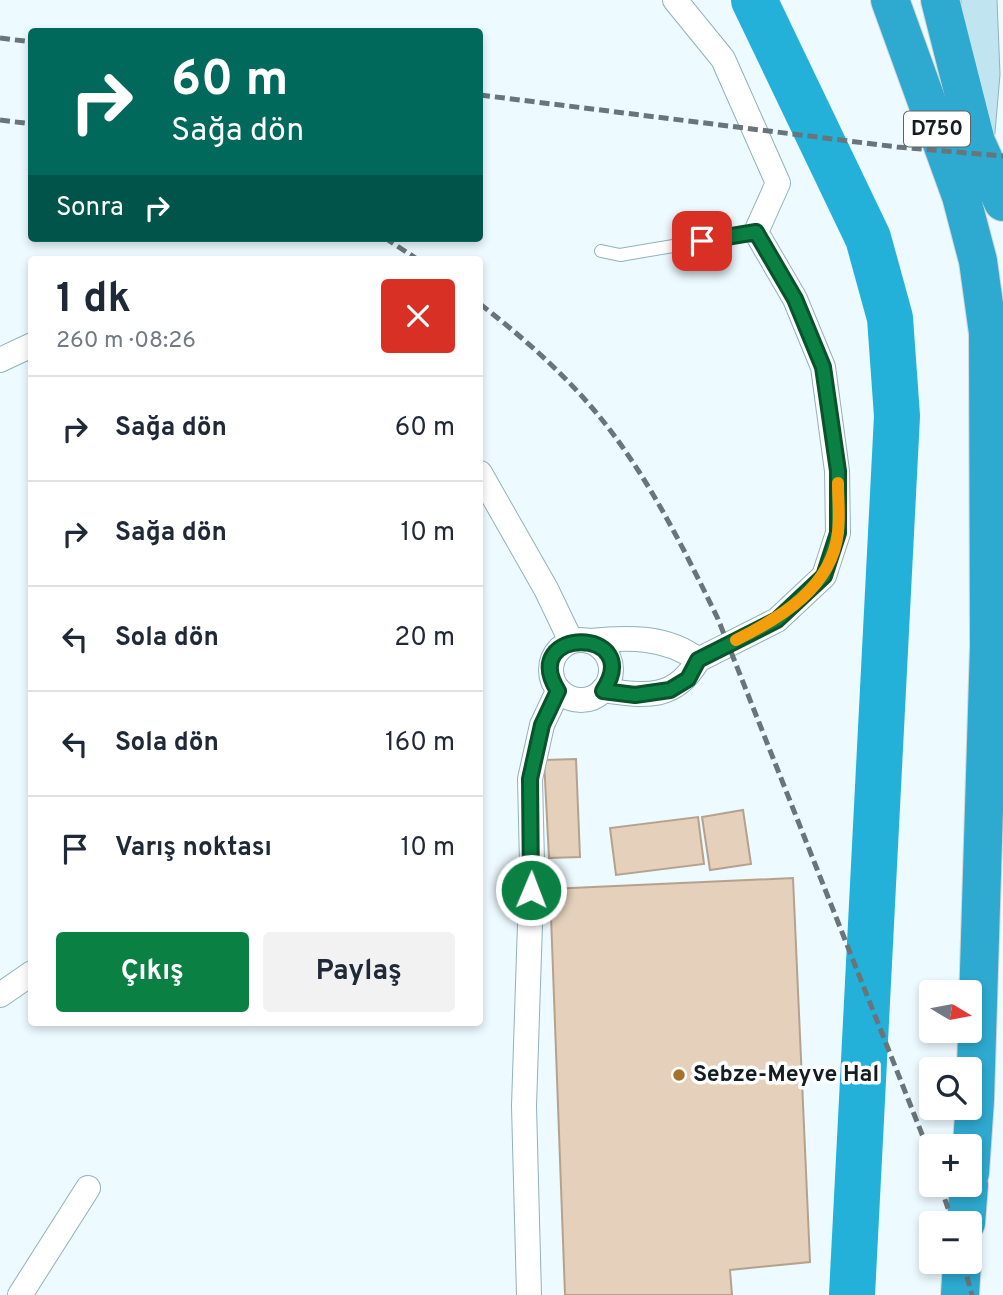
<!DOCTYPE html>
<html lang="tr">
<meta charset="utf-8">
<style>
:root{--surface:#fff;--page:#f2f2f3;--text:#1f2937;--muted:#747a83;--line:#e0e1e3;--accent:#0b8043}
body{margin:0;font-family:Overpass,sans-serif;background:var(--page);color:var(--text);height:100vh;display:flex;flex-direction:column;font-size:26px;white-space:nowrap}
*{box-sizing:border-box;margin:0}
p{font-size:23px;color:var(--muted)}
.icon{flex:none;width:38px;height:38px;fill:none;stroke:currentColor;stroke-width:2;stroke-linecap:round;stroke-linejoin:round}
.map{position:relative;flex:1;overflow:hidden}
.panel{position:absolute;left:28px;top:256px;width:455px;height:770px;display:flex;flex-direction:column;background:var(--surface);border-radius:7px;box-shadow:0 4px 10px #0003}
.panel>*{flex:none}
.guide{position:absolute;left:28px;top:28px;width:455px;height:214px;border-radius:7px;box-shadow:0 4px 10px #0003;background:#00695c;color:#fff;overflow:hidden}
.needle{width:46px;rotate:100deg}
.controls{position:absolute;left:919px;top:980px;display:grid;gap:14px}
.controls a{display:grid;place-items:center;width:63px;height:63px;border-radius:7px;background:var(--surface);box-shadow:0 4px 10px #0003;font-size:35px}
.pin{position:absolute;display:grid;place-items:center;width:60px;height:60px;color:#fff;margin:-30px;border-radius:14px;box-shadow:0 4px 10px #0006}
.me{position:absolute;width:77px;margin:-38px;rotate:1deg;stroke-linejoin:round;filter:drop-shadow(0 0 5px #0008)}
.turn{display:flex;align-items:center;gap:24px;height:147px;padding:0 28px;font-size:32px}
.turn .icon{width:91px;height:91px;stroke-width:2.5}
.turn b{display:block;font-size:49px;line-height:60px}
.then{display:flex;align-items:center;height:66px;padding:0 28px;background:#0003;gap:14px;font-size:26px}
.round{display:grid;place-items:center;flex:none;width:74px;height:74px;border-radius:7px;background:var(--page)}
.headline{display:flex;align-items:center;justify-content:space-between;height:119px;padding:0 28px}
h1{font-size:42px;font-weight:700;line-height:52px}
.cta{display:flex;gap:14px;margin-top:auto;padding:14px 28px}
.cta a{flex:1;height:80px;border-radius:7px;background:var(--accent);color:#fff;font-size:28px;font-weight:700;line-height:80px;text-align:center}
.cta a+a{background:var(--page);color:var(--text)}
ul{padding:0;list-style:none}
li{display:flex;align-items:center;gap:21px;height:105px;padding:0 28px;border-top:2px solid var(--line)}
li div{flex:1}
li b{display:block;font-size:26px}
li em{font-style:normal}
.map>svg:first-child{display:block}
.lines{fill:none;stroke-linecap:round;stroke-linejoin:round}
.river{stroke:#23b1da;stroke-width:46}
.building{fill:#e5d1bb;stroke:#b5a28d;stroke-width:2}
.lane-casing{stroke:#92b1bd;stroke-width:14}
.street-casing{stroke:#92b1bd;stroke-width:26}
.secondary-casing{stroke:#92b1bd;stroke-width:37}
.highway-casing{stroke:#d5d6d7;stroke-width:40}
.lane{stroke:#fff;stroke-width:12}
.street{stroke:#fff;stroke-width:24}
.secondary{stroke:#c0e5f1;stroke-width:35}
.highway{stroke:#2ea9cf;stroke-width:38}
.rail{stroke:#69757a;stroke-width:5;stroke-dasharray:10 5;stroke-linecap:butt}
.route-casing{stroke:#07532c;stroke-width:18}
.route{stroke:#0b8043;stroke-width:12}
.slow{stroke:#f59e0b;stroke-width:12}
.poi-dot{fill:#a6722b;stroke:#fff;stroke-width:2.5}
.labels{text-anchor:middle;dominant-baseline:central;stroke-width:7;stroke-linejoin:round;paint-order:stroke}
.shield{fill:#fff;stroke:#5a6265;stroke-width:2}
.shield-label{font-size:21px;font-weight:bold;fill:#131e23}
.poi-label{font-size:23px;font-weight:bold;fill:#131e23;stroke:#fff;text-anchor:start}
</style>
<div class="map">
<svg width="1003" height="1295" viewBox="0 0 1003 1295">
<rect width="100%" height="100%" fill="#edfaff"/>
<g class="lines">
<polyline class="river" points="754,0 868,238 890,318 897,416 852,1295"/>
</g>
<g class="building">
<polygon points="576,759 580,857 549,858 544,760"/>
<polygon points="743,810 751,864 710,870 702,817"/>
<polygon points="698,817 704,864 616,875 610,828"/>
<polygon points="793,878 810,1262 730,1270 732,1295 565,1295 550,889"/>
</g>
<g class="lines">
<g class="lane-casing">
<polyline id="lane" points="601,251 620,255 756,232"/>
</g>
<g class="street-casing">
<g id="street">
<polyline points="675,0 723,59 778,183 756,232 795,299 823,367 837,471 838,533 824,576 777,620 698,660"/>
<polyline points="0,360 32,345"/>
<polyline points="480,473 546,589 571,641"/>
<circle cx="581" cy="670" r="30"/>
<path d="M590,641C628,637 667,636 698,660C675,701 645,696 603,690"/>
<polyline points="0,995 32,973"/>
<polyline points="20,1295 88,1188"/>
<polyline points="529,1295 524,1106 532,863 530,779 542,725 558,691"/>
</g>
</g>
<g class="secondary-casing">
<polyline id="secondary" points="977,132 982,74 979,0"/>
</g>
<g class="highway-casing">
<g id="highway">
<polyline points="890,0 961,196 978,261 988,333 989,646 975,1100 970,1173"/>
<polyline points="940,0 976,142 1003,202"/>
<polyline points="966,1223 969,1185"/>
<polyline points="960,1295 962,1262"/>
</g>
</g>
<use href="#lane" class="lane"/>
<use href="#street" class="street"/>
<use href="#secondary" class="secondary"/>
<use href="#highway" class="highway"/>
<g class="rail">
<polyline points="0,38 32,42"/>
<polyline points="480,95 897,147 1003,156"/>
<polyline points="0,120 32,124"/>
<polyline points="385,238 417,259"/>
<path d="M480,304C524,338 568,377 603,421C650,480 685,551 718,619L931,1157"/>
<polyline points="940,1185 953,1223"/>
<polyline points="963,1262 972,1295"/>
</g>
</g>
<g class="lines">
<g class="route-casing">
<path id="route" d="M531,890L530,779L542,725L558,691C517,626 646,626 603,691L635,695L670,690L688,679L698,660L777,620L824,576L838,533V471L823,367L795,299L756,232L702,241"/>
</g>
<use href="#route" class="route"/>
<path class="slow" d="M736,640C782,617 832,587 838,532C840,516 838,499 838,483"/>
</g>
<circle class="poi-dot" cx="679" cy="1075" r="7"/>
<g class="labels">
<rect class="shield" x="904" y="111.5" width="66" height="35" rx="5"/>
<g class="shield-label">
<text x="937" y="129">D750</text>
</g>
<g class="poi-label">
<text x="693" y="1075">Sebze-Meyve Hal</text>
</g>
</g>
</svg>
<div class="controls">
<a><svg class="needle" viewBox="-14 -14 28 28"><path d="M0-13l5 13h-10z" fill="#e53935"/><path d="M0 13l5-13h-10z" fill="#747a83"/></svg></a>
<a><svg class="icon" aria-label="search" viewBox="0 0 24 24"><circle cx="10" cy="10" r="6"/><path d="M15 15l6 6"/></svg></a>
<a>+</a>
<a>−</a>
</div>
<div class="pin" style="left:702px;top:241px;background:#d93025"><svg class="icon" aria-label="arrive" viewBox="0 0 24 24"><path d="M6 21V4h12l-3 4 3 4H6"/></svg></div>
<svg class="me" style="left:531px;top:890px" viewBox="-20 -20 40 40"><circle r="17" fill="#0b8043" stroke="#fff" stroke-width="3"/><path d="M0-11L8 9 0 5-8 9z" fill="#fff"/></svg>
<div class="guide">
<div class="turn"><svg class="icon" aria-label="right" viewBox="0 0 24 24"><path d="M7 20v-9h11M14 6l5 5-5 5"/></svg><div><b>60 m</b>Sağa dön</div></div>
<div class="then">Sonra<svg class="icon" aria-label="right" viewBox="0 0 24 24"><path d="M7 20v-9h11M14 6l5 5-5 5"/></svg></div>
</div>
<section class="panel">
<div class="headline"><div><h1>1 dk</h1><p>260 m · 08:26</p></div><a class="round" style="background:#d93025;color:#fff"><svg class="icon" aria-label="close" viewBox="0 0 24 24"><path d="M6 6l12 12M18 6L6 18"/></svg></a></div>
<ul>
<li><svg class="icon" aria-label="right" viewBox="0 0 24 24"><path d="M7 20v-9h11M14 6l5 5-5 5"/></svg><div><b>Sağa dön</b></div><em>60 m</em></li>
<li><svg class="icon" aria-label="right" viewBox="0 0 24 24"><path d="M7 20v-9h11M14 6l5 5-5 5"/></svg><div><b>Sağa dön</b></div><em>10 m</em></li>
<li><svg class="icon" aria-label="left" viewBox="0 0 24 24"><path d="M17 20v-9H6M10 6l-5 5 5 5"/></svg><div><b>Sola dön</b></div><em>20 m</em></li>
<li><svg class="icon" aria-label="left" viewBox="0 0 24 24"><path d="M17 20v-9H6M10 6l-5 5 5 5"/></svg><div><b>Sola dön</b></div><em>160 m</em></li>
<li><svg class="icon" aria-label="arrive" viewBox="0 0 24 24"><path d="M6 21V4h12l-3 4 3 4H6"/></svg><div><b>Varış noktası</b></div><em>10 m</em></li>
</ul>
<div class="cta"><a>Çıkış</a><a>Paylaş</a></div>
</section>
</div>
